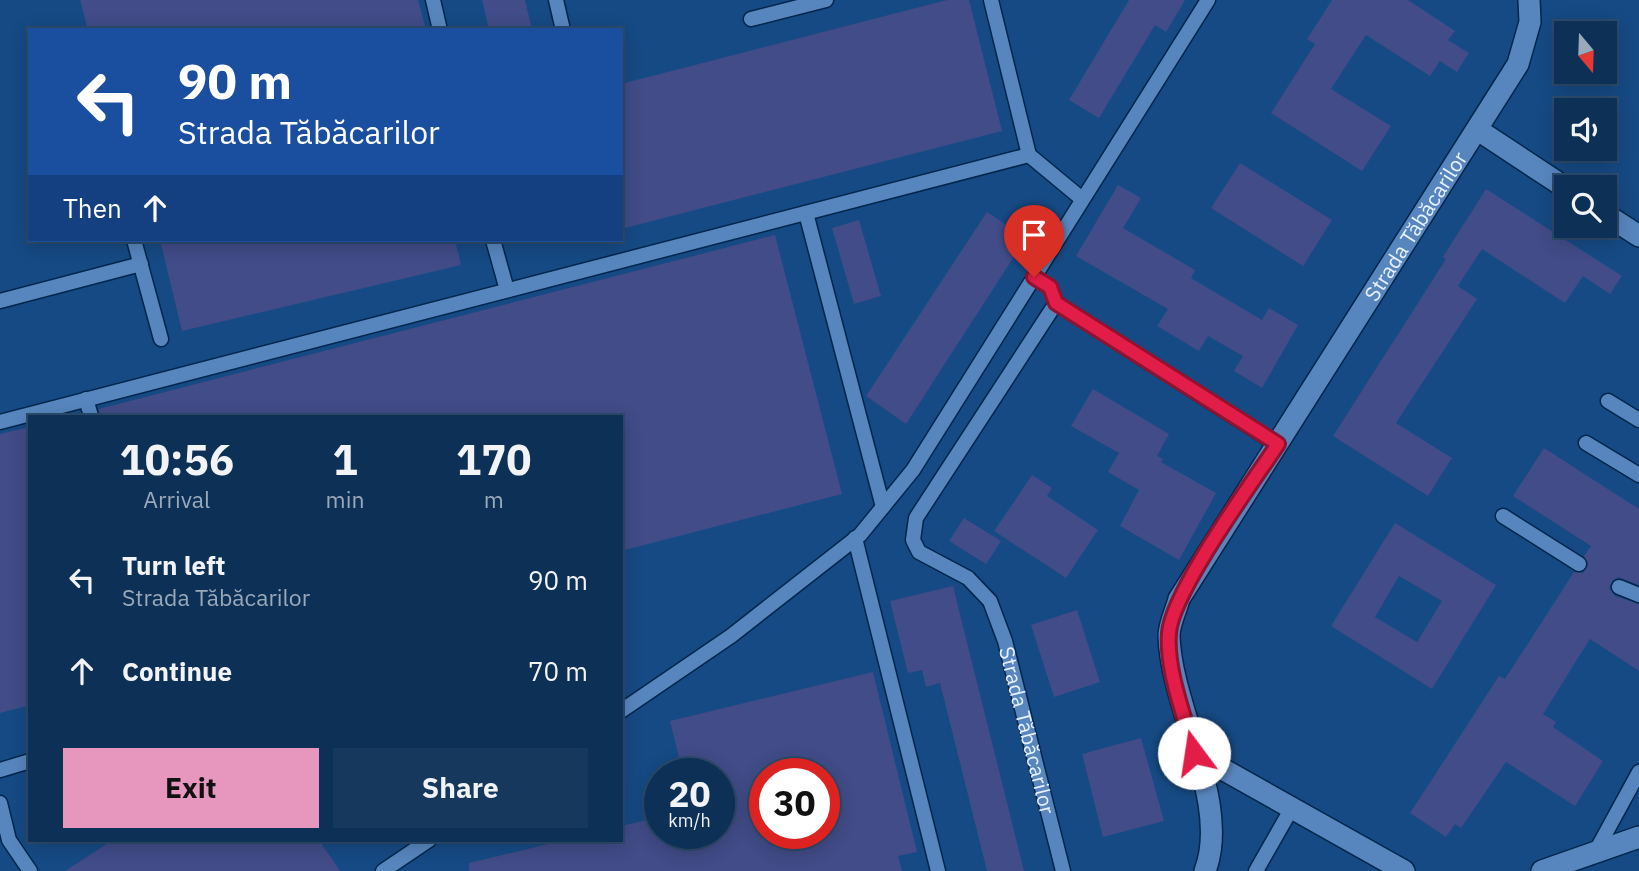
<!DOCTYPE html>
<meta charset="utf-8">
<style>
:root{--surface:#0d3056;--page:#16385c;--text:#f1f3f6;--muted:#9aa9b9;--line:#2d4b6c;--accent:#e797bd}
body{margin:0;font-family:"IBM Plex Sans",sans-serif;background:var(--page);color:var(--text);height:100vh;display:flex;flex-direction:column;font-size:26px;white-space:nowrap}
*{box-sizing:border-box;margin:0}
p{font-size:23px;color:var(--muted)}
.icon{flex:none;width:38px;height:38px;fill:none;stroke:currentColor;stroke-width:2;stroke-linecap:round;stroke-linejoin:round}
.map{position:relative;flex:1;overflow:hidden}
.drawer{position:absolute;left:28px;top:415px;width:595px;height:427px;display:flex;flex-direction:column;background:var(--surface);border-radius:0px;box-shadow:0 4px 18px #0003,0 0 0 2px var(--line)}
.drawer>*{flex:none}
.top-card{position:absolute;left:28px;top:28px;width:595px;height:214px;border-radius:0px;box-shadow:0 4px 18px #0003,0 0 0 2px var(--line);background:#1a4fa0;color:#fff;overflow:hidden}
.needle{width:46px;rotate:161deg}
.buttons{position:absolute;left:1554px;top:21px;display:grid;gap:14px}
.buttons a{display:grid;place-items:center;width:63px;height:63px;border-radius:0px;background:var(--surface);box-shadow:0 4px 18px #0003,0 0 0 2px var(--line);font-size:35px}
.speed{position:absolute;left:644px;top:758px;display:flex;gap:14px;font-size:35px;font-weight:700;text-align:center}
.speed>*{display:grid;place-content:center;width:91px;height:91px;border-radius:50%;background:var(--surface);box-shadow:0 4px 18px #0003,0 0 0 2px var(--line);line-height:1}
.speed small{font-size:18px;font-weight:400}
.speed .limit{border:10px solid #d22;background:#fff;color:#111}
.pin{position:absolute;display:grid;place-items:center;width:60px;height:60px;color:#fff;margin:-72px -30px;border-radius:50% 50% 50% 0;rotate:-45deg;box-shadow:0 0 7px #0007}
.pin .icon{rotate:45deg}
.me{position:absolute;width:77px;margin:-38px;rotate:346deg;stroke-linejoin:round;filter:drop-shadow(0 0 5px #0008)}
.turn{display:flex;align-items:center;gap:24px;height:147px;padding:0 35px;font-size:32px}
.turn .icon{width:91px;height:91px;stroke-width:2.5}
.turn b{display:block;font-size:49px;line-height:60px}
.then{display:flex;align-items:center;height:66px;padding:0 35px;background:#0003;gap:14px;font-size:26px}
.eta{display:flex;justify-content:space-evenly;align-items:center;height:119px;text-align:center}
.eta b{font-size:42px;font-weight:800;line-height:49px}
.action{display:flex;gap:14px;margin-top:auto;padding:14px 35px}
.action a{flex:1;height:80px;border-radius:0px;background:var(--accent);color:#111;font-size:28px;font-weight:800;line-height:80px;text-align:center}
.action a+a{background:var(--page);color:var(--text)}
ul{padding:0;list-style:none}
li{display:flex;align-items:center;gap:21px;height:91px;padding:0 35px}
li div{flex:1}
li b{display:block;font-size:26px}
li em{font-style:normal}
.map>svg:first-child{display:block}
.built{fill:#164a84;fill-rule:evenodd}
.building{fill:#414c88;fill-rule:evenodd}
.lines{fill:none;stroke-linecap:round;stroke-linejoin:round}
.lane-casing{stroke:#03264c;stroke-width:17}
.street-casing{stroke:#03264c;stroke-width:24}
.lane{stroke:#5786be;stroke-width:14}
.street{stroke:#5786be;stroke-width:21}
.route-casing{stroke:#92132f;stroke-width:18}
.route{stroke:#e11d48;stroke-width:12}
.labels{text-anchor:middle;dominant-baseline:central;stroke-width:7;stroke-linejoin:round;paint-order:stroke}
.street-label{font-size:21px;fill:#e7f1fe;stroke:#14273e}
</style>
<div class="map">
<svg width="1639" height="871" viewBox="0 0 1639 871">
<rect width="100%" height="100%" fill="#114073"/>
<path class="built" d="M0,0H1639V871H0ZM30,30H621V240H30ZM1566,33H1605V72H1566ZM1566,110H1605V149H1566ZM1566,187H1605V226H1566ZM30,416H621V840H30ZM660,774H719V833H660ZM765,774H824V833H765Z"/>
<g class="building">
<polygon points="80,0 418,0 426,30 88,30"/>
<polygon points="482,0 525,0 532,30 489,30"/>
<polygon points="947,0 969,0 1002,131 621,229 621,84"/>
<polygon points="1129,0 1185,0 1166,32 1155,25 1099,118 1069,100"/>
<polygon points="1332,0 1408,0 1455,31 1448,40 1469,53 1457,72 1440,61 1430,76 1366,35 1331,89 1391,126 1362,171 1271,113 1315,44 1307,39"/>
<polygon points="1240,163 1332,220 1303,266 1211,208"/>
<polygon points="1118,185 1141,198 1123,228 1195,270 1191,278 1262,320 1269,308 1298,325 1262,388 1234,371 1243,356 1208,336 1199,351 1157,326 1168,309 1076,256"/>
<polygon points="1486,189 1622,276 1610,294 1583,276 1565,303 1482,249 1458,286 1477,299 1396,423 1452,458 1428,496 1333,436 1446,259 1443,257"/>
<polygon points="987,212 1026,238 906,424 866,396"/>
<polygon points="859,220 881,296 854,304 832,228"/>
<polygon points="775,235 842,494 621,551 621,416 100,416 99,409"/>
<polygon points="160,240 455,240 461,265 182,331"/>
<polygon points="1093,389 1169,434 1157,456 1163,459 1161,462 1216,493 1179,560 1120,526 1139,490 1108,472 1119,453 1071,426"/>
<polygon points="30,427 30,705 0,713 0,434"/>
<polygon points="1544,448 1639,509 1639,585 1618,577 1613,580 1609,588 1615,596 1639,604 1639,671 1590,639 1543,714 1556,722 1553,727 1603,761 1575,806 1506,762 1461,828 1455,824 1446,837 1410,813 1499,676 1505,679 1574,572 1583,573 1588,565 1584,556 1591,546 1513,496"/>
<polygon points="1032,475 1052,488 1047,496 1098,530 1066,578 994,531"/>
<polygon points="964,518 1001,541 986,564 949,541"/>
<path d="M1395,523L1496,585L1432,689L1331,626ZM1399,576L1442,601L1417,642L1375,617Z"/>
<polygon points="953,586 1024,871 987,871 940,683 926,687 922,670 908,673 890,601"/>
<polygon points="1077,610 1100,682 1054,697 1031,625"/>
<path d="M873,672L917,852L898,856L902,871H469V863L565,840H621V826L660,817V833H719V774H683L670,721ZM765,774H824V833H765Z"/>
<polygon points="1141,738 1164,821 1103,837 1082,754"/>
<polygon points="113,840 319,840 340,871 65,871"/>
</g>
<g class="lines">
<g class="lane-casing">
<g id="lane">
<polyline points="433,0 440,30"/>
<polyline points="556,0 563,30"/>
<polyline points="991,0 1029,155 1082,199"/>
<polyline points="751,19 826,0"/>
<polyline points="806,213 883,507"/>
<polyline points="134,240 161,339"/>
<polyline points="493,240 507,290"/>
<path id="s1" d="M1034,277L1050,287L1056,303L916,518L913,540L919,552L968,578L990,601L1005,641L1063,871"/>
<polyline points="0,301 141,264"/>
<polyline points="1056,303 1277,444"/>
<polyline points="86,399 91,416"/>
<polyline points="1608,401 1639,420"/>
<polyline points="0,422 1029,155"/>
<polyline points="1586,443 1639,475"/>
<polyline points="1503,516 1579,564"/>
<polyline points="855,538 938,871"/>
<polyline points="1619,587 1639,595"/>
<polyline points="621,711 731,636 860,535 913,470 1208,0"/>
<polyline points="0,770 30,761"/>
<polyline points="0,803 9,840 30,871"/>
<polyline points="1597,849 1639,772"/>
<polyline points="383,871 429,840"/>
<polyline points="1256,871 1293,806"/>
</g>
</g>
<g class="street-casing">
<g id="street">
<polyline points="1478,130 1566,188"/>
<polyline points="1605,214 1639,236"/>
<polyline points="1194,753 1404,871"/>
<path id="s2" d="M1205,871C1231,803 1171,708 1169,636C1169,624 1176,611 1179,599L1518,64L1530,22L1529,0"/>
<polyline points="1542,871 1639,837"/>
</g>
</g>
<use href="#lane" class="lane"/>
<use href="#street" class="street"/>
</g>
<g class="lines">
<g class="route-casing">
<path id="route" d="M1034,277L1050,287L1056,303L1278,444C1252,483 1172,592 1169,633C1166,671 1185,716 1194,753"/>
</g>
<use href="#route" class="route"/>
</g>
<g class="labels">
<g class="street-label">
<text stroke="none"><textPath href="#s2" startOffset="721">Strada Tăbăcarilor</textPath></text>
<text stroke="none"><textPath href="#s1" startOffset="550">Strada Tăbăcarilor</textPath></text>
</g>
</g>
</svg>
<div class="buttons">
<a><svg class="needle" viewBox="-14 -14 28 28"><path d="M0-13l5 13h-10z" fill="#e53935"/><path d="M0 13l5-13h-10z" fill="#9aa9b9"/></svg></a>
<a><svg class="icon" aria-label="sound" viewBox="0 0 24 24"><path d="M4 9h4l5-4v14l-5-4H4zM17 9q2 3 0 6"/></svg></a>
<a><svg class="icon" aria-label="search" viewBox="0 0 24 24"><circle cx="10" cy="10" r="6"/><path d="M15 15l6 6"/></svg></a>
</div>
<div class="speed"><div>20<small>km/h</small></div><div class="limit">30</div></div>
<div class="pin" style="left:1034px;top:277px;background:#d93025"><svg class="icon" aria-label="arrive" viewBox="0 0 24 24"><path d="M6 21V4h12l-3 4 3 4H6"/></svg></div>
<svg class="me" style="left:1194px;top:753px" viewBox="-20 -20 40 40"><circle r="19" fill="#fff"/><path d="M0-13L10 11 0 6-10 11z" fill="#e11d48"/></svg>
<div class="top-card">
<div class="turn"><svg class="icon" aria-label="left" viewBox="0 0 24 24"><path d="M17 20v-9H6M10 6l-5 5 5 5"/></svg><div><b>90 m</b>Strada Tăbăcarilor</div></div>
<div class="then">Then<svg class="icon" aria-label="ahead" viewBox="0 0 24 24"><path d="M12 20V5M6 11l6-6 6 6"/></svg></div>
</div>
<section class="drawer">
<div class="eta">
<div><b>10:56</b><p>Arrival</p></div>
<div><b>1</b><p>min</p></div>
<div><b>170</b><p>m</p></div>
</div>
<ul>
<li><svg class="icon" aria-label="left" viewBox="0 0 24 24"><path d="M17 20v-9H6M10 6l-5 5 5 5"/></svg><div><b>Turn left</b><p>Strada Tăbăcarilor</p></div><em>90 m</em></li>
<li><svg class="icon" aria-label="ahead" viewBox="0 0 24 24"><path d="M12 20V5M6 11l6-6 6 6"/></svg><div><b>Continue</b></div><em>70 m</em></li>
</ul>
<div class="action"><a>Exit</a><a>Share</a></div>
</section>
</div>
